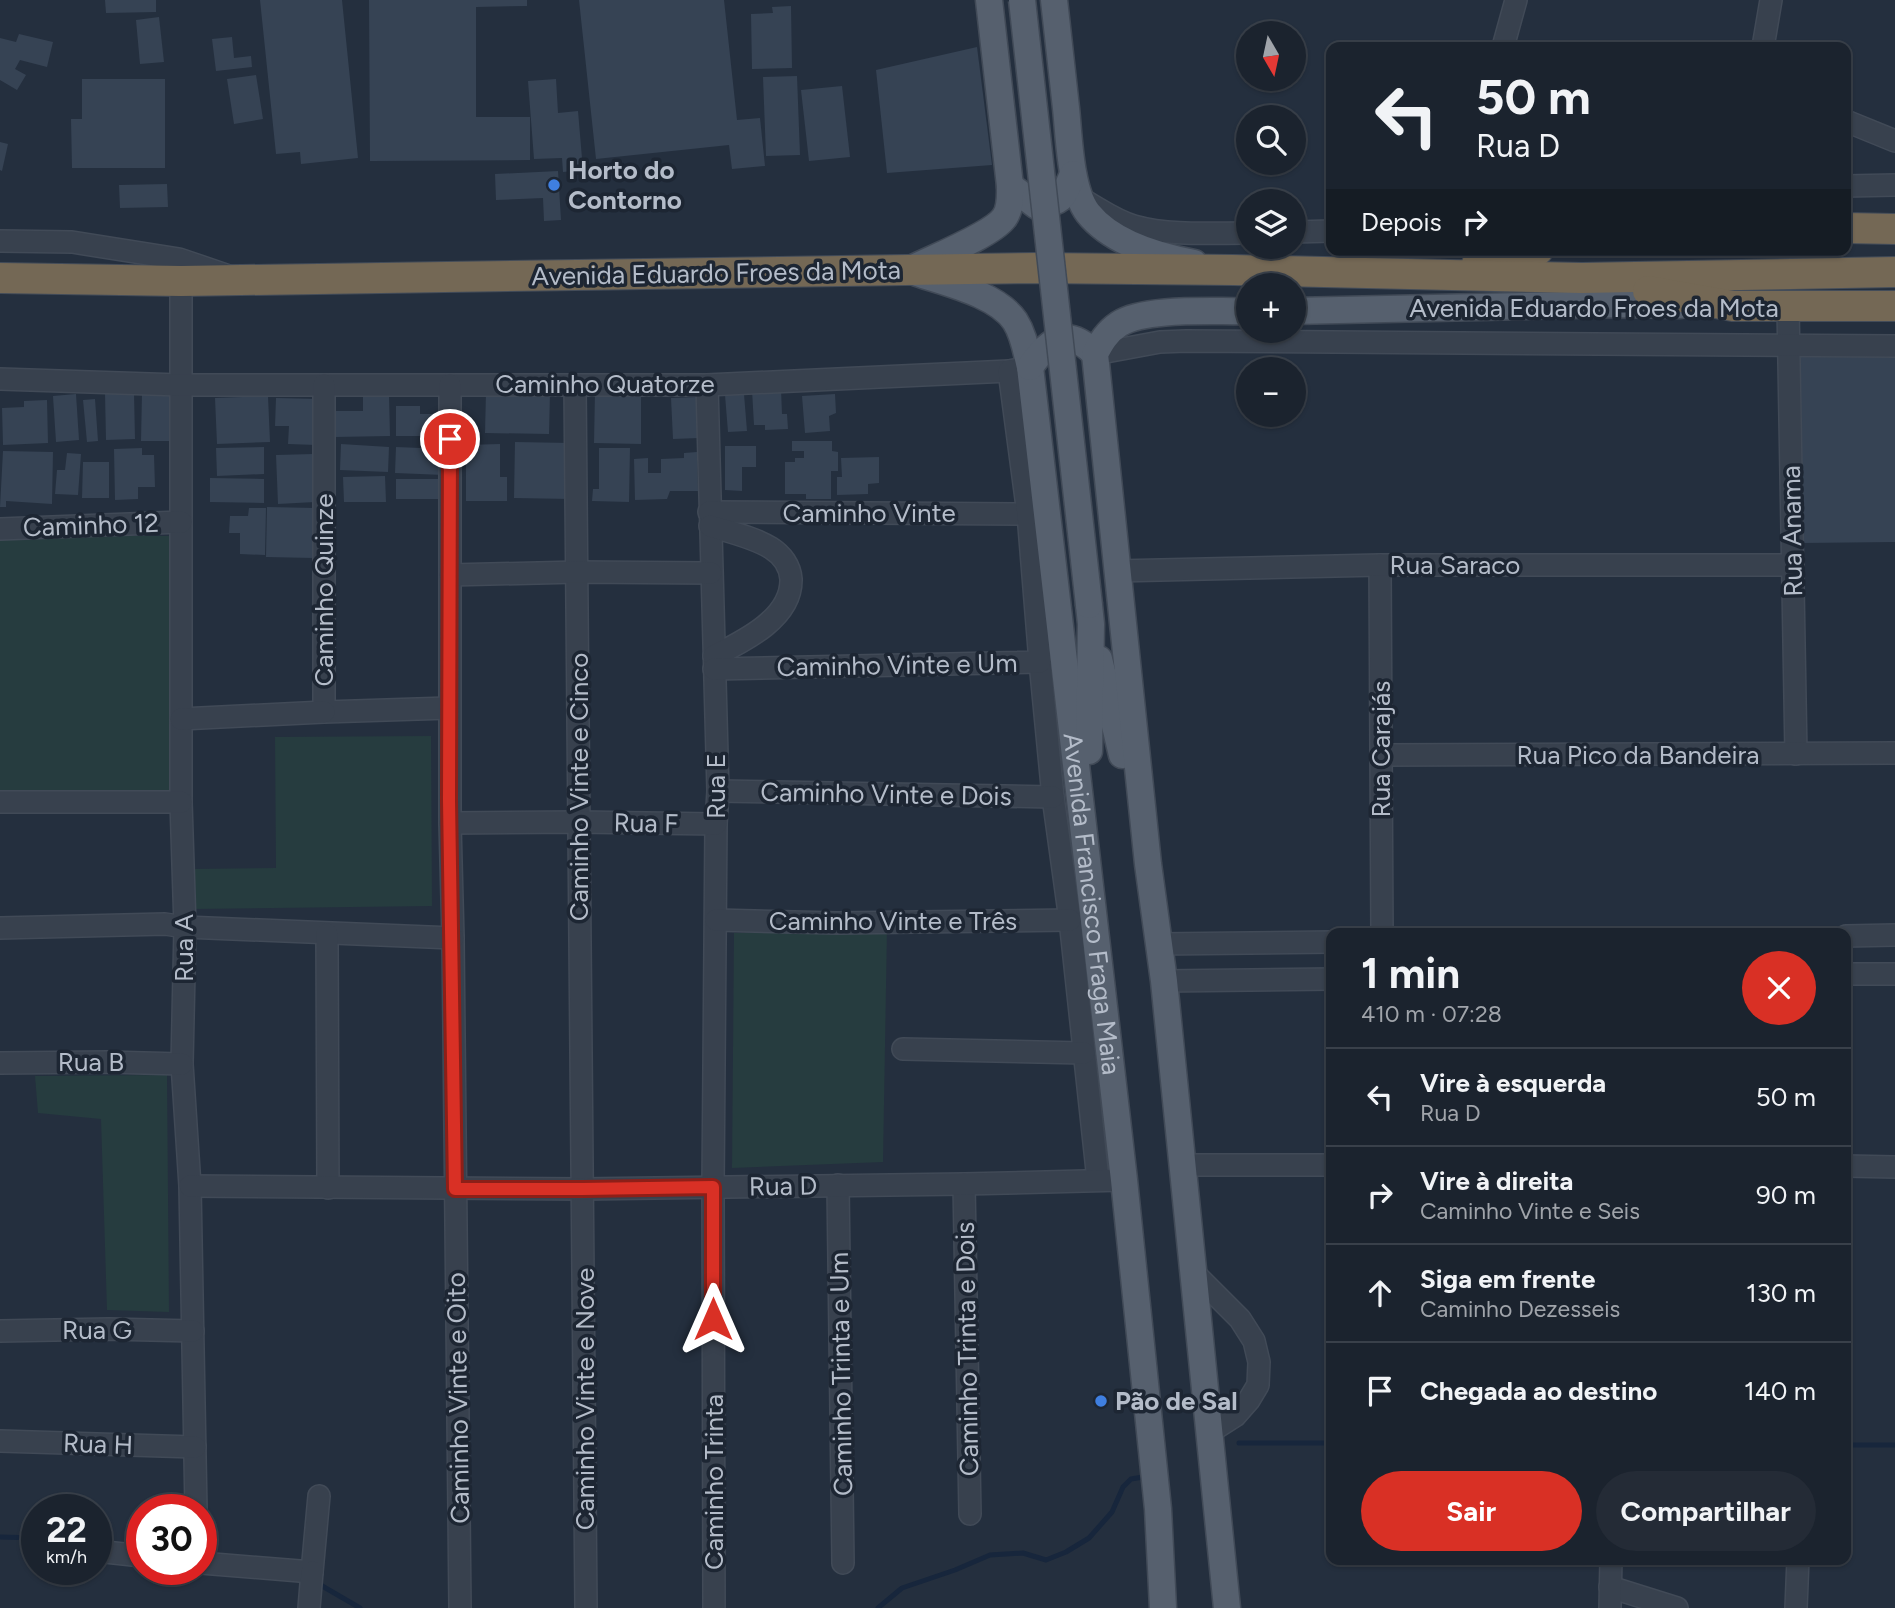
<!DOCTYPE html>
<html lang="pt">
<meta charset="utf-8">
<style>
:root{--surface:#1b232e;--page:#242b36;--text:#f1f3f6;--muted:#a0a4aa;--line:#39404a;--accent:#d93025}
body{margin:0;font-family:Figtree,sans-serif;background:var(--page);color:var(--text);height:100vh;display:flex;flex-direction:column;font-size:26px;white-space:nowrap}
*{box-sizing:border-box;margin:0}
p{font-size:23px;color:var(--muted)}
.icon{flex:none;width:38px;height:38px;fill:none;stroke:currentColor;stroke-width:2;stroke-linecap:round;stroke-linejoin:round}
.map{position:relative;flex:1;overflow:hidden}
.details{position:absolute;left:1326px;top:928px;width:525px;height:637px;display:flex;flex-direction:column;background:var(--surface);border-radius:14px;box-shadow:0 2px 5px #0004,0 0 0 2px var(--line)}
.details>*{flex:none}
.hud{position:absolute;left:1326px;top:42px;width:525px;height:214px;border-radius:14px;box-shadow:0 2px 5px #0004,0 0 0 2px var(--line);background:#1b232e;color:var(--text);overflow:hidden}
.needle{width:46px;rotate:171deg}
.controls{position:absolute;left:1236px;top:21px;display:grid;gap:14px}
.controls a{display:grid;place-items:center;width:70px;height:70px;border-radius:50%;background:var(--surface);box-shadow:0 2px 5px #0004,0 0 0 2px var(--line);font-size:35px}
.speed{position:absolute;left:21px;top:1494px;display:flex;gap:14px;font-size:35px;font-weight:700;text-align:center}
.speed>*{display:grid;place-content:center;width:91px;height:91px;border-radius:50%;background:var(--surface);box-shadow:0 2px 5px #0004,0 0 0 2px var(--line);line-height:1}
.speed small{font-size:18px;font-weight:400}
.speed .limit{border:10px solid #d22;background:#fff;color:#111}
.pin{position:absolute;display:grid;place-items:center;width:60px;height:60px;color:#fff;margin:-30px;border:4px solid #fff;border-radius:50%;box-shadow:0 2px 7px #0007}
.me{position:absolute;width:77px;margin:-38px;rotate:0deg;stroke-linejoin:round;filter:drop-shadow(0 0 5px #0008)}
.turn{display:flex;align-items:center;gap:24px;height:147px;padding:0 35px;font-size:32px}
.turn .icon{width:91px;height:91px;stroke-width:2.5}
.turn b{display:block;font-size:49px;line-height:60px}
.then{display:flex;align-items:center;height:66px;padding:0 35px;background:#0003;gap:14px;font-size:26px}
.round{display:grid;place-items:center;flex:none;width:74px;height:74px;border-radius:37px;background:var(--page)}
.headline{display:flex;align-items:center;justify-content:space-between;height:119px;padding:0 35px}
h1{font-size:42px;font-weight:700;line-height:52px}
.button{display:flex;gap:14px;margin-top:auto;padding:14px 35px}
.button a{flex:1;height:80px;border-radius:42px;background:var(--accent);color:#fff;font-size:28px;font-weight:700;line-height:80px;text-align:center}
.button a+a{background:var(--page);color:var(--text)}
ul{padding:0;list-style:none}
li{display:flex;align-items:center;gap:21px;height:98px;padding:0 35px;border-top:2px solid var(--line)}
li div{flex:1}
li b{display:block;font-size:26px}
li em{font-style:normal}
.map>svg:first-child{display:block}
.green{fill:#263c3f}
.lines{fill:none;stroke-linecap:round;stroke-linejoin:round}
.stream{stroke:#17263c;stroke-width:5}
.building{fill:#364354}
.minor-casing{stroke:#414a57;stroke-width:24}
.major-casing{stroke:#414a57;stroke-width:29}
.highway-casing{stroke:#434c59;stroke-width:32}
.minor{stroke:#38414e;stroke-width:21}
.major{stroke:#56606e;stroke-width:26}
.highway{stroke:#746855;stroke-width:30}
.major-bridge-casing{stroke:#414a57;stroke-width:29;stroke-linecap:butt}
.major-bridge{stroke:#56606e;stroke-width:26}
.route-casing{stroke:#8d1f18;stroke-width:18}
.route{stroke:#d93025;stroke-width:12}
.shop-dot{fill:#3f7fe0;stroke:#1d2633;stroke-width:2.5}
.labels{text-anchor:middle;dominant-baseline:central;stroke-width:7;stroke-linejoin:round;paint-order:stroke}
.poi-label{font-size:26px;font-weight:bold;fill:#b4bcc9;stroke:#1d2633;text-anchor:start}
.street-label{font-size:26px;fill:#b4bcc9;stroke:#1d2633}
</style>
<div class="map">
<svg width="1895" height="1608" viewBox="0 0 1895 1608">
<rect width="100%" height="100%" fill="#242f3e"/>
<g class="green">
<polygon points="0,536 171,536 170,790 0,791"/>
<polygon points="431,736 432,906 192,909 192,869 276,868 275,737"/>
<polygon points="887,929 883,1162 732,1168 734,933"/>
<polygon points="167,1075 169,1312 107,1310 101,1119 38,1113 35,1076"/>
</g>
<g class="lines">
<g class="stream">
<polyline points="1239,1443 1332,1443"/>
<polyline points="1846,1445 1895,1445"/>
<polyline points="0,1537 37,1538"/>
<polyline points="317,1583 360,1608"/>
<polyline points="878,1608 902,1588 955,1570 990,1555 1023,1553 1046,1560 1066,1552 1089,1538 1112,1512 1123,1487 1131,1479 1143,1477"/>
</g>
</g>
<g class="building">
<polygon points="105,0 156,0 156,12 106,13"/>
<polygon points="260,0 342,0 358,158 301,164 300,152 276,154"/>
<polygon points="369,0 527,0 527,6 476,7 476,117 530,117 530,160 370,161"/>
<polygon points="579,0 724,0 737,120 760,118 765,166 732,169 729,145 596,159"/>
<polygon points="791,6 792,68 752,69 751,14 773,13 772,7"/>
<polygon points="159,17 164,62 140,64 136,20"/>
<polygon points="19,34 53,42 47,67 20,60 15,69 26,75 17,90 0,80 0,38 16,42"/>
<polygon points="232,37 234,58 251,56 252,67 216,71 212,39"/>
<polygon points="977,47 992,165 887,173 876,70"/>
<polygon points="256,75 263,119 234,124 227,79"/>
<polygon points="797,76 800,155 766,156 763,77"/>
<polygon points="82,79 165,79 165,168 72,168 71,119 82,119"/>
<polygon points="556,79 558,113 578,111 583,170 563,172 562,158 534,159 528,81"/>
<polygon points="842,86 850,157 809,161 801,90"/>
<polygon points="0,142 8,144 2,171 0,170"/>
<polygon points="558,171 561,220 544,221 543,198 496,200 495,174"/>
<polygon points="167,184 168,207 120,208 119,185"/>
<polygon points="1895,352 1895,542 1802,543 1796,353"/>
<polygon points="781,389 782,414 787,414 788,429 765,430 765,425 754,425 752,390"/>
<polygon points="486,392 550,393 549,434 485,433"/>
<polygon points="595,392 641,393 641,444 594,443"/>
<polygon points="105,393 134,393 135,439 106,440"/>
<polygon points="142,393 171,394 170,441 141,441"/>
<polygon points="76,394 79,440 56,442 53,396"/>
<polygon points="744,394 747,431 728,432 725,395"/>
<polygon points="835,394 836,413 829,416 830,431 805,433 802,396"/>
<polygon points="363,395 389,395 390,436 335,437 335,411 363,411"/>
<polygon points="268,396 270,442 217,444 215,398"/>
<polygon points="698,397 699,438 673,439 671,398"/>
<polygon points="276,398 318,399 316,445 288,444 289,426 275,426"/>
<polygon points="95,399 98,441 87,442 83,400"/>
<polygon points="47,400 48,443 3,445 2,408 24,407 24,401"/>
<polygon points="396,406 420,406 420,414 441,414 441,436 396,436"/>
<polygon points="792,441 832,441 832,451 838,452 838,471 831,471 831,499 806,499 806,494 785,494 785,462 795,462 795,458 804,458 804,451 792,451"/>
<polygon points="515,442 571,443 571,499 514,498"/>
<polygon points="341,444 389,447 388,472 340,470"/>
<polygon points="500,444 500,477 507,477 507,501 466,501 466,445"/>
<polygon points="725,446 756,446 756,467 742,467 742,491 725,490"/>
<polygon points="264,447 264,474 217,476 216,448"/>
<polygon points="396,447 445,449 444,475 395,473"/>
<polygon points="142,448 142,455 154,455 155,487 138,487 138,499 115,500 114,449"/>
<polygon points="599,448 630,448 629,502 592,501 593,489 599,489"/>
<polygon points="3,451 53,452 52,504 6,501 6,507 0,507"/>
<polygon points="697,452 698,491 670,491 667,499 635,500 634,459 648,458 648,473 661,473 661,459 684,458 684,453"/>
<polygon points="67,453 81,454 78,495 55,494 57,470 65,470"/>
<polygon points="313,454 315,502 278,504 276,455"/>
<polygon points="879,457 879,483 868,484 868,494 837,495 837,477 842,477 841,458"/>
<polygon points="83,462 109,462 109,498 82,498"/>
<polygon points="385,476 386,502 344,502 343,477"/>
<polygon points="210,478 264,479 264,503 210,502"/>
<rect x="396" y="479" width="45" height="20"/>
<polygon points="267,507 315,508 314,558 266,557"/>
<polygon points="249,508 266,508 265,555 240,554 240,533 229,533 230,516 248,516"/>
</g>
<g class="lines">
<g class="minor-casing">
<g id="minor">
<polyline points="1503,47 1516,0"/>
<polyline points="1763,47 1771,0"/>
<polyline points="1846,121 1895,141"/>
<polyline points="1846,186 1895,185"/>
<path d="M1085,201C1101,210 1116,221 1134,226C1170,236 1210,233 1248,233"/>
<polyline points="1293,232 1332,231"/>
<polyline points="0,241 72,242 179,259 226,275"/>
<polyline points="181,281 181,802 185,927 182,1064 190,1186 196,1510"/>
<polyline points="1788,307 1796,754"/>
<polyline points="1095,354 1160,342 1186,341 1895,346"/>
<polyline points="0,379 180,385 707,385 1009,371 1030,367"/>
<polyline points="324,385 324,712 449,708"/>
<polyline points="450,385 450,823 453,938 460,1608"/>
<polyline points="575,385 586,1608"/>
<polyline points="707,385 718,791 716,824 713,1187 714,1608"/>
<polyline points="709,512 1028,514"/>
<path d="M710,526C730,532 753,537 771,548C782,555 790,566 791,579C792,618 744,641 714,656"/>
<polyline points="0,529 181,522"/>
<polyline points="1380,565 1382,933"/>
<polyline points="1116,571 1380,565 1793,565"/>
<polyline points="450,575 578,572 711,573"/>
<polyline points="1040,662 1053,797 1070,920 1098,1180"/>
<polyline points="714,669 1040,662 1028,514 1009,371"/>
<polyline points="181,719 324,712"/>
<polyline points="1381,755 1895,753"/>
<polyline points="718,791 1053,797"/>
<polyline points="0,802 181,802"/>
<polyline points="450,823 579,822 716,824"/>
<polyline points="716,920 837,923 1070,920"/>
<polyline points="0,928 165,924 185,927 453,938"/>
<polyline points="327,934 328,1188"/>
<polyline points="1846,936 1895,935"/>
<polyline points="1160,944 1332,942"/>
<polyline points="1846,974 1895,974"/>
<polyline points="1164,981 1332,979"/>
<polyline points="903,1049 1084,1053"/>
<polyline points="0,1063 107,1062 182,1064"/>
<polyline points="1183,1165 1332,1165"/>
<polyline points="1846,1166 1895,1167"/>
<polyline points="964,1184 970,1514"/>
<polyline points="838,1185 843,1563"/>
<polyline points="190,1186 583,1189 964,1184 1124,1180"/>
<polyline points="1194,1273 1240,1319 1254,1341 1259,1362 1258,1385 1249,1400 1235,1416 1210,1432"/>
<polyline points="0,1331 109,1329 193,1331"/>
<polyline points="0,1441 195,1447"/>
<polyline points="96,1551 142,1556"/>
<polyline points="201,1563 312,1572 319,1496"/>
<polyline points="1610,1587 1677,1608"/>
<polyline points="309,1608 312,1572"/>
<polyline points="1610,1608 1611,1559"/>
<polyline points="1796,1608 1798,1559"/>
</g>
</g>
<g class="major-casing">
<g id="major">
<path d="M1054,0C1058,36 1062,72 1066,108C1069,136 1070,190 1088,213C1112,243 1157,256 1194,263"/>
<path d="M1010,186L1037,206C1064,202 1063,197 1073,174"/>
<path d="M909,270C930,259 992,235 1004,218C1011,209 1010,196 1010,186L989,0"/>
<path id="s1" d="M917,273C946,283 997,294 1015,321C1024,335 1026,351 1030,367L1124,1180L1158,1509L1163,1608"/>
<polyline points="1293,311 1613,304 1680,305"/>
<path d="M1030,367C1049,340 1067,325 1095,354"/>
<polyline points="1099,659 1122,755"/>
<polyline points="1089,751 1091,624 1089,605"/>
<path d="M1227,1608L1164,981L1148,864L1095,354C1101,342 1107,332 1119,324C1145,307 1214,312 1248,311"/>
</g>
</g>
<g class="highway-casing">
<g id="highway">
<polyline points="1846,228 1895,229"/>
<polyline points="1477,264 1538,250"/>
<polyline points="0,278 181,281 1038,268 1233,270 1582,278 1895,272"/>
<polyline points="1648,291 1733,306 1895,306"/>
</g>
</g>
<use href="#minor" class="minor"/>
<use href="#major" class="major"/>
<use href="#highway" class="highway"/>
<g class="major-bridge-casing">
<polyline id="major-bridge" points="1022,0 1089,605"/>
</g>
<use href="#major-bridge" class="major-bridge"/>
</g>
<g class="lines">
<g class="route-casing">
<polyline id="route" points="450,439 449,800 455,1189 583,1189 713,1187 713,1319"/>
</g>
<use href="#route" class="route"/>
</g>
<g class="shop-dot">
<circle cx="554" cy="185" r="7"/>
<circle cx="1101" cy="1401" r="7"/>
</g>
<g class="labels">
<g class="poi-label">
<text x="568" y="170">Horto do<tspan x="568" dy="30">Contorno</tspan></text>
<text x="1115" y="1401">Pão de Sal</text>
</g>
<g class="street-label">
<text transform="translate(716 273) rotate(-1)">Avenida Eduardo Froes da Mota</text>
<text x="1594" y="308">Avenida Eduardo Froes da Mota</text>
<text x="605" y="384">Caminho Quatorze</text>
<text x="869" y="513">Caminho Vinte</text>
<text transform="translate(91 525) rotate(-2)">Caminho 12</text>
<text transform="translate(1792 531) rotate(-91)">Rua Anama</text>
<text x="1455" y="565">Rua Saraco</text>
<text transform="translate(324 590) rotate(-90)">Caminho Quinze</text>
<text transform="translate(897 665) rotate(-1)">Caminho Vinte e Um</text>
<text transform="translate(1381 749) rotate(-90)">Rua Carajás</text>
<text x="1638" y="755">Rua Pico da Bandeira</text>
<text transform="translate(716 786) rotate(-90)">Rua E</text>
<text transform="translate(579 787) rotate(-90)">Caminho Vinte e Cinco</text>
<text transform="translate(886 794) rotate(1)">Caminho Vinte e Dois</text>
<text transform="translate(646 823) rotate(1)">Rua F</text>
<text stroke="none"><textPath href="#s1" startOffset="700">Avenida Francisco Fraga Maia</textPath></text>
<text x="893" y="921">Caminho Vinte e Três</text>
<text transform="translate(184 948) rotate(-90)">Rua A</text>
<text x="91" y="1062">Rua B</text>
<text transform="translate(783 1186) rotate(-1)">Rua D</text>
<text x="97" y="1330">Rua G</text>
<text transform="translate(967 1349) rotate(-91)">Caminho Trinta e Dois</text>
<text transform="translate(841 1374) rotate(-91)">Caminho Trinta e Um</text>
<text transform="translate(458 1398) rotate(-91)">Caminho Vinte e Oito</text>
<text transform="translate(585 1399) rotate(-90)">Caminho Vinte e Nove</text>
<text transform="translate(98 1444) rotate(2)">Rua H</text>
<text transform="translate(714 1482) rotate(-90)">Caminho Trinta</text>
</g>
</g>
</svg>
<div class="controls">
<a><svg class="needle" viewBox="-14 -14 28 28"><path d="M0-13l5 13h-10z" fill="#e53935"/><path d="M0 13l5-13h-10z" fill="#a0a4aa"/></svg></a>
<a><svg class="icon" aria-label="search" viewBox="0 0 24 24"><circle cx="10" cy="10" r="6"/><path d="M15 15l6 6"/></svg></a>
<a><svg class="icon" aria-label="layers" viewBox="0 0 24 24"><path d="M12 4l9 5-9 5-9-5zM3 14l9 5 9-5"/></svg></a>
<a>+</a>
<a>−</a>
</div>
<div class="speed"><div>22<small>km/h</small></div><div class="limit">30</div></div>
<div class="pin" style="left:450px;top:439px;background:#d93025"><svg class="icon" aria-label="arrive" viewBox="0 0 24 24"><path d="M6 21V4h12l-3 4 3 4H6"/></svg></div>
<svg class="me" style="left:713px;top:1319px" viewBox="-20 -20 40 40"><path d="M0-17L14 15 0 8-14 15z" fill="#d93025" stroke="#fff" stroke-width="4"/></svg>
<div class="hud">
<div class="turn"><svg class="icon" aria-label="left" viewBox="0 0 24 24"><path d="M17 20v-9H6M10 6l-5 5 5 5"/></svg><div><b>50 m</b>Rua D</div></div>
<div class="then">Depois<svg class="icon" aria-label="right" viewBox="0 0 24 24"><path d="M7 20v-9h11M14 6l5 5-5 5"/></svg></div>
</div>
<section class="details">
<div class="headline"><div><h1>1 min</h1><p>410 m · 07:28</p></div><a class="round" style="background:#d93025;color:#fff"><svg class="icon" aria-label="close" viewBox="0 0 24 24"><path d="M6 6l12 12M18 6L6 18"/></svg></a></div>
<ul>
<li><svg class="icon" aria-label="left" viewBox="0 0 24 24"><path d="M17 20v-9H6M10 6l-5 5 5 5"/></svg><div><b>Vire à esquerda</b><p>Rua D</p></div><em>50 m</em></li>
<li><svg class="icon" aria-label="right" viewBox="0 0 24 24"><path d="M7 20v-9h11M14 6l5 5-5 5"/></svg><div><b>Vire à direita</b><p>Caminho Vinte e Seis</p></div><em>90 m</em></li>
<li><svg class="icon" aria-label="ahead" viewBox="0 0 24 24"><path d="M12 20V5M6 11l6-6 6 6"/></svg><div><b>Siga em frente</b><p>Caminho Dezesseis</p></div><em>130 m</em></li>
<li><svg class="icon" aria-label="arrive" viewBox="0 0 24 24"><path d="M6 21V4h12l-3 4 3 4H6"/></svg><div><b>Chegada ao destino</b></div><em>140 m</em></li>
</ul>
<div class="button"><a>Sair</a><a>Compartilhar</a></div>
</section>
</div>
